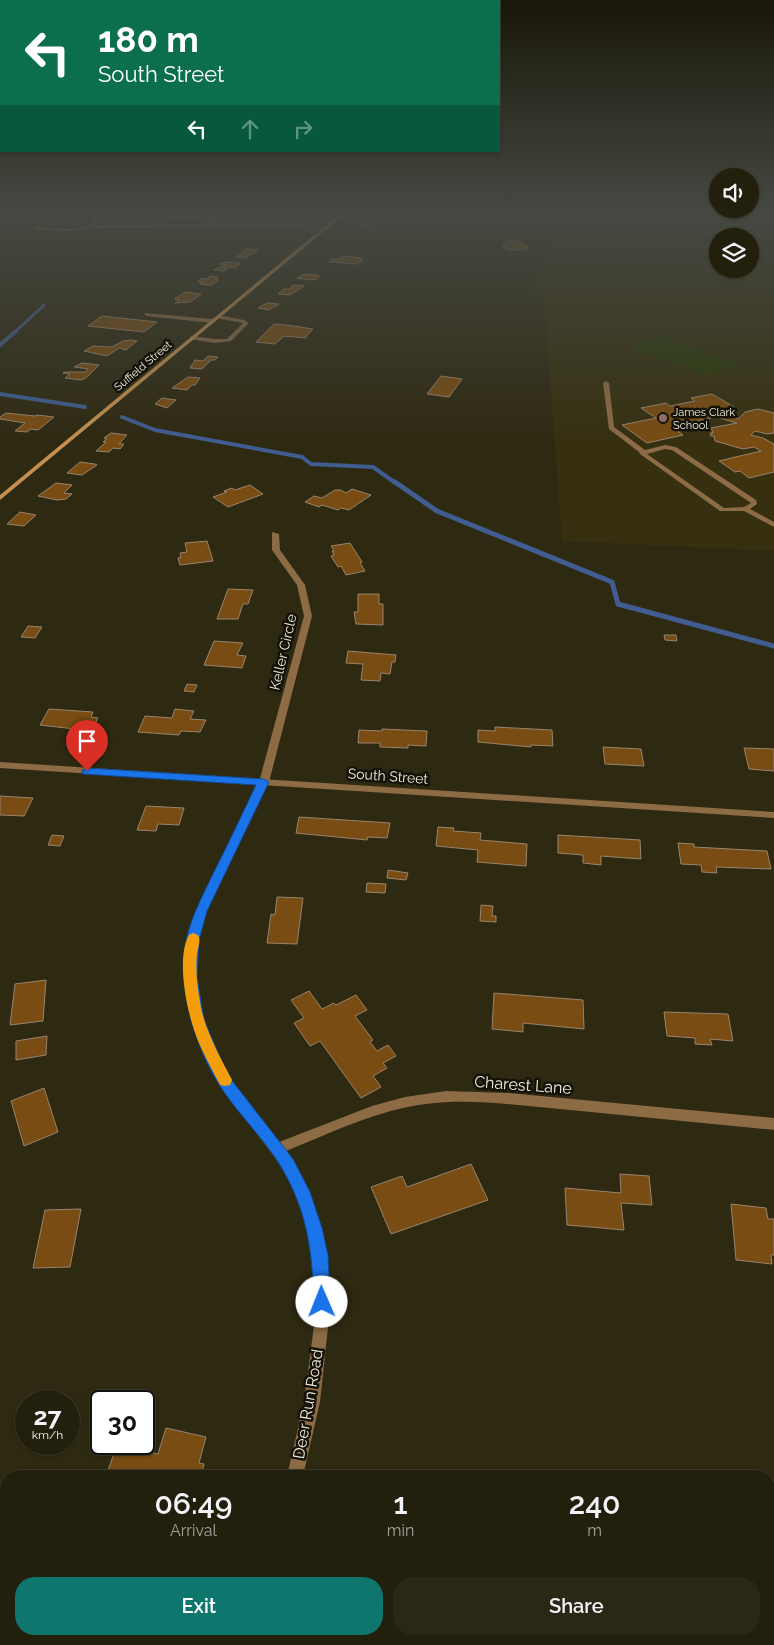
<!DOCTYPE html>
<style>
:root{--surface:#221f0d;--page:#2a2716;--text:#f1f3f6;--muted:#a2a29d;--line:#3f3d2e;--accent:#0f766e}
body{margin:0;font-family:Raleway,sans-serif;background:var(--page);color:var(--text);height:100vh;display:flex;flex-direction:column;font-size:19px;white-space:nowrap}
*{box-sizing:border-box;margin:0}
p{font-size:16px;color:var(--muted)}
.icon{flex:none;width:28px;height:28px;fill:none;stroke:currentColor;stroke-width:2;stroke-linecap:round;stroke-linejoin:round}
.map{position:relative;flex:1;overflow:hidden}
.sheet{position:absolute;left:0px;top:1470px;width:775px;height:175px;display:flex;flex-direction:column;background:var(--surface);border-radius:20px 20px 0 0;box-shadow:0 1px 4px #0004,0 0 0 1px var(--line)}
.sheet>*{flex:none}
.banner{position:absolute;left:0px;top:0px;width:500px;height:152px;box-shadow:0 1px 4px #0004,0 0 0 1px var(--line);background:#0b6e4f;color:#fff;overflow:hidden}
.buttons{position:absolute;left:709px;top:168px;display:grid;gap:10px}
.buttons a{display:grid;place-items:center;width:50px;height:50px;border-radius:50%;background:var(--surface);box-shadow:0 1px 4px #0004,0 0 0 1px var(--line);font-size:25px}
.speed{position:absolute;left:15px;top:1390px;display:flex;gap:10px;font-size:25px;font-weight:700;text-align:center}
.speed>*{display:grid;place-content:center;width:65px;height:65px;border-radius:50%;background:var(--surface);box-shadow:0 1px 4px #0004,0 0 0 1px var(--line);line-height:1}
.speed small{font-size:12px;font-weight:400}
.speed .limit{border:2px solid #111;border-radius:8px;background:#fff;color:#111}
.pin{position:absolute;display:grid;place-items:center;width:42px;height:42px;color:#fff;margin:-51px -21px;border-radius:50% 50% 50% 0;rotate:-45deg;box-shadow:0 0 5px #0007}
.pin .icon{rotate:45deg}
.me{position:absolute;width:55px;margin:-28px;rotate:359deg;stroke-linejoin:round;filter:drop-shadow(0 0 4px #0008)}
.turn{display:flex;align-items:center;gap:18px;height:105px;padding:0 15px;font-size:22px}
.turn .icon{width:65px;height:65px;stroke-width:2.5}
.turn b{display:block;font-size:35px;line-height:42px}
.lanes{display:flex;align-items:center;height:48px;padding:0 15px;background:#0003;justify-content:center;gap:25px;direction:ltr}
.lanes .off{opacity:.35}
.eta{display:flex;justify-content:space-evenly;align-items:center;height:85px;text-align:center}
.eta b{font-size:30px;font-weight:600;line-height:35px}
.cta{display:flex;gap:10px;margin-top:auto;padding:10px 15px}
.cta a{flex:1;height:58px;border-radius:20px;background:var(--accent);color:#fff;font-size:20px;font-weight:600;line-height:58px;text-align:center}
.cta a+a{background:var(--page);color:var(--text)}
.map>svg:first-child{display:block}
.built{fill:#363010}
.green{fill:#2b390a}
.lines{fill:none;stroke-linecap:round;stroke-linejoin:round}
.stream-far2{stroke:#405c90;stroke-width:3}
.stream-far1{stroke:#405c90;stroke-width:4}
.stream{stroke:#405c90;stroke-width:5}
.building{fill:#784c12;stroke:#98846f}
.service{fill:#8c6b45;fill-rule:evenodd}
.minor{fill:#8c6b45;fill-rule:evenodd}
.tertiary{fill:#8c6b45;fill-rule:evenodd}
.secondary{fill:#c48f50;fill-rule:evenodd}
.route{fill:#1a73e8;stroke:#114b97}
.slow{fill:#f59e0b}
.education-dot{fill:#8d6e63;stroke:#141208;stroke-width:2}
.labels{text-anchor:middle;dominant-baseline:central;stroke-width:5;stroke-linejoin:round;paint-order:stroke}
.far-street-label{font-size:11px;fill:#f0eedf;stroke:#141208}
.far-poi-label{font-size:11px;fill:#f0eedf;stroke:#141208;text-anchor:start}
.street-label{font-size:14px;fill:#f0eedf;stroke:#141208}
.near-street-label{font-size:16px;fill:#f0eedf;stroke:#141208}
</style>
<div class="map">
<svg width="774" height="1645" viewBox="0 0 774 1645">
<rect width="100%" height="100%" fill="#2e2911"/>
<polygon class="built" points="380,212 565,226 717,244 718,269 750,269 750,248 774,251 774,551 562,541 544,296 529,294 563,228 356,213"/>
<polygon class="green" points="661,336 738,364 706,376 629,347"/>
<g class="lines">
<polyline class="stream-far2" points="15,332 44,305"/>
<g class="stream-far1">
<polyline points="0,345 16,331"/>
<polyline points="0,394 85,407"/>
<polyline points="122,417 155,430 302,457 311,464 373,467 397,484"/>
</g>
<polyline class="stream" points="395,482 437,511 612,582 618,604 774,646"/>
</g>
<g class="building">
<polygon points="133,212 209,212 207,218 218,221 213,223 201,219 161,218 164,213"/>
<polygon points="366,217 376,218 371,225 362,224 365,221 362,219"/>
<polygon points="507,241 519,241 524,244 523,246 528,246 526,250 508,250 503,247"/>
<polygon points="247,249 258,250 245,258 236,257"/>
<polygon points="343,256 362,258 360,260 363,260 356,264 329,262 332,259 340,259"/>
<polygon points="233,262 240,263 235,268 229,267 224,271 214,270 226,265 220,264 221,263"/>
<polygon points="304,274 316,275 320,276 316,279 310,280 297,278"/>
<polygon points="210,276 218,277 215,279 219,280 212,285 200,284 203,282 198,282 202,278 208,279"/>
<polygon points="293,285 304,286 290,295 278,294 284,289 290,289"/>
<polygon points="185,292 201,294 190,302 175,303 179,300 175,299"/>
<polygon points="267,303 279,304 269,310 258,308"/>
<polygon points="102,316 157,322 144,332 88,326"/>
<polygon points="274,324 287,325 313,329 305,338 284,336 275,344 256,342"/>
<polygon points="131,340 137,341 126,350 119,348 107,356 84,351 93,346 112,347 123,341"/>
<polygon points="208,356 218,357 215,360 211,360 202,369 190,368 195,360 203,361"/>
<polygon points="82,363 99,365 86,378 81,380 65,378 70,374 63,373 65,372 85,372 88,369 74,367"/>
<polygon points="441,376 462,379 449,397 427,394"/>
<polygon points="188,377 200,378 195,385 192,385 187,390 172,388"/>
<polygon points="712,394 734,407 730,408 736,412 722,415 738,419 745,412 758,409 774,413 774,433 767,434 755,431 751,435 763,438 774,444 774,472 749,478 740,471 735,472 719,461 761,451 754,447 743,449 715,441 714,436 711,436 710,433 713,433 711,428 737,423 716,417 688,423 692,426 675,429 683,435 647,443 622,425 656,418 641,408 666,403 670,406 695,401 691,398"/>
<polygon points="162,398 176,400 167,408 155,404"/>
<polygon points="6,413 35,416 37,415 54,417 38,430 31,429 27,432 15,431 25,423 0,419 0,417"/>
<polygon points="111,433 127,435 119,444 124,444 120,449 113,448 109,452 96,451 106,442 103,442 107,438 104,438"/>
<polygon points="80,462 95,464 97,465 82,475 67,473"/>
<polygon points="56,483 72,485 64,493 72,494 66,499 57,500 38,496"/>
<polygon points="250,485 263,494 228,507 213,497 227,492 224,491 232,488 235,490"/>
<polygon points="352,489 371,495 349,510 341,508 338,510 322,505 319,507 305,502 314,496 322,498 335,490 341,490 346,493"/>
<polygon points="20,512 36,515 24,526 7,524"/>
<polygon points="207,541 213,561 180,565 178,558 181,557 180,553 187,552 185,543"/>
<polygon points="350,543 362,562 360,563 365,571 346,575 341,566 338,567 331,556 334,555 332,551 334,551 331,546"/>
<polygon points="228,589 253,590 248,604 243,604 238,619 217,619"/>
<polygon points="358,594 379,594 379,604 383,604 383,625 356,624 354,612 358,612"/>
<polygon points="28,626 42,627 35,638 21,637"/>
<polygon points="664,635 676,635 677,641 665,640"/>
<polygon points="214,641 243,643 237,655 246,656 242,668 204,665"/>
<polygon points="348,651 396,655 395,662 392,662 390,674 381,673 380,681 361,680 363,664 346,663"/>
<polygon points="187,684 197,685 194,692 184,691"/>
<polygon points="49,709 93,712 91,717 98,718 92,731 40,725"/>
<polygon points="175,709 194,711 190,719 206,720 200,732 181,731 179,735 138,732 145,716 172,718"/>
<polygon points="495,727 552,730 553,746 531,745 531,747 478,742 478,730 495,731"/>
<polygon points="382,729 427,731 426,746 408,745 408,748 380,747 380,743 358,743 359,730 382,731"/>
<polygon points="603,747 641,749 644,766 605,764"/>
<polygon points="744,748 774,749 774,771 749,769"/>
<polygon points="0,796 33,798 24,816 0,815"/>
<polygon points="146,806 184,808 179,825 158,824 156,831 137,830"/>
<polygon points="299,817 390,823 387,838 368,837 367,840 296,833"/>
<polygon points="438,827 454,828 453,831 481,833 480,840 527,844 526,866 477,862 478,850 436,846"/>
<polygon points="52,835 64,836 60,846 48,845"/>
<polygon points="558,835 640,840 641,859 601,856 601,865 583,863 583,855 558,853"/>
<polygon points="678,843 694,844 694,847 767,851 771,869 716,867 717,873 702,872 701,865 681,864"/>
<polygon points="388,870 408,873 406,880 387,878"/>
<polygon points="367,883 386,884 385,893 366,892"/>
<polygon points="277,897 303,898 297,944 267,943 271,914 275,915"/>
<polygon points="481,905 493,906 492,916 496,916 496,922 480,921"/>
<polygon points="46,980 43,1021 10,1025 15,984"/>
<polygon points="309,991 322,1009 334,1003 336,1005 356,995 367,1010 355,1016 373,1040 370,1042 377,1051 388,1045 396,1056 383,1063 387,1068 373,1076 381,1087 361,1098 320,1041 310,1046 294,1023 304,1018 291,1000"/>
<polygon points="494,993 583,1000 584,1029 523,1023 523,1032 492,1029"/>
<polygon points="664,1012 728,1014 733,1041 710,1039 712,1045 695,1044 695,1038 667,1036"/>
<polygon points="47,1036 46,1055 16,1060 16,1041"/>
<polygon points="44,1088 58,1132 24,1146 11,1101"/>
<polygon points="471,1164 488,1200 391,1234 371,1187 402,1176 407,1187"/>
<polygon points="620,1174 649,1176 652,1205 621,1203 624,1230 567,1225 565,1188 621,1193"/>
<polygon points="731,1204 766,1208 768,1219 774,1219 774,1255 771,1255 772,1264 736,1260"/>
<polygon points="81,1209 70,1267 33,1268 45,1210"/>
<polygon points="166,1428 206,1437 199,1463 204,1464 201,1476 106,1476 117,1445 158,1454"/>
</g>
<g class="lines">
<g class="service">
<path d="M47,212H51L38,228L73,229L89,226L94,212H98L94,226L201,224L221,218H238L243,224L278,223L328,228L326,229L278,225L91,228L73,231L33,230ZM221,220H237L239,224H210Z"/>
<polygon points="404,212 429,212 427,213"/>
<polygon points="144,313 212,319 215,321 212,323 146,316"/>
<polygon points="218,315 244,320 249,323 231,341 215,343 190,339 190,337 192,336 215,339 227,339 243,323 216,318"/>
<path d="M606,381L609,383L614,427L645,450L665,445L676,447L756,500L757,504L750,509L774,522V527L744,511H720L640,454L639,452L609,429L603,383ZM665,449L672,450L751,503L744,507L724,508L647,454Z"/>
</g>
<g class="minor">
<path d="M272,532L279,534L280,550L305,585L312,616L269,782L206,911L199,941L196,977L203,1020L220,1062L232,1083L279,1142L372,1106L405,1097L446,1091L509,1093L774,1118V1130C706,1123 638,1117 570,1110C522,1106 474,1098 426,1104C377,1110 331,1133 286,1151L293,1160L305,1182L321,1228L327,1255L329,1318L320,1402L303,1476H287L304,1402L315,1318L313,1255L307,1228L292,1184L283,1168L224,1091L209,1064L191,1020L184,977L187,941L196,911L259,782L304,616L297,585L272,550Z"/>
<polygon points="0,1593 6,1594 6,1612 0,1611"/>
<polygon points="134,1639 174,1639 177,1645 137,1645"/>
<polygon points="247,1639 265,1639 263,1645 245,1645"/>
</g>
<polygon class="tertiary" points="0,762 774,812 774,818 0,768"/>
<polygon class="secondary" points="342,212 347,212 0,500 0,495"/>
</g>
<linearGradient id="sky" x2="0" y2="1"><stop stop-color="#191709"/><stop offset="0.48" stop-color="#464943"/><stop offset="1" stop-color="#464943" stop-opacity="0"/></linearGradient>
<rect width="774" height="443" fill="url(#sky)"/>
<path class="route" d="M87,768L264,779L269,782L207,911L199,940L197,977L204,1020L222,1062L233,1082L293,1159L310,1192L322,1228L328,1255L330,1302L328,1307L322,1310L316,1307L314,1302C312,1252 308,1214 283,1170C267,1142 242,1118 224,1092C196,1051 177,990 186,941C191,917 203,895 213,874C228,844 242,815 256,785L83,774L82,771Z"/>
<path class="slow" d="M193,933L198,935C201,941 198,947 197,954C195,971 198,991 201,1008C207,1034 220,1057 232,1080L230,1085L225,1086L220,1085C213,1071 205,1057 199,1043C188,1018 175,960 189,935Z"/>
<circle class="education-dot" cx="663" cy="418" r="5"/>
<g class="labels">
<g class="far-street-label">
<text transform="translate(143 366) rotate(-40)">Suffield Street</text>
</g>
<g class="far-poi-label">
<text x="673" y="412">James Clark<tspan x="673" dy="13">School</tspan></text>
</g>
<g class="street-label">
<text transform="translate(283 652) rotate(-77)">Keller Circle</text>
<text transform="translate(388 776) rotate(4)">South Street</text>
</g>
<g class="near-street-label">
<text transform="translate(523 1085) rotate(4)">Charest Lane</text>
<text transform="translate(308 1404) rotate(-80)">Deer Run Road</text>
</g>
</g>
</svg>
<div class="buttons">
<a><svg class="icon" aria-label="sound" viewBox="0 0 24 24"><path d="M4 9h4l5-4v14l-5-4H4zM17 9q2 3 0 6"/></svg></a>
<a><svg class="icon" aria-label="layers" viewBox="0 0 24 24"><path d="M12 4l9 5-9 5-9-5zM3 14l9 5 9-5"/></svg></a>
</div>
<div class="speed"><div>27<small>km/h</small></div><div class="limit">30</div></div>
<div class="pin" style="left:87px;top:771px;background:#d93025"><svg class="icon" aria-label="arrive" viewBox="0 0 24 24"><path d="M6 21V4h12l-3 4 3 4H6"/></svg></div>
<svg class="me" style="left:322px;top:1302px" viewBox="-20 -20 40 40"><circle r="19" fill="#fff"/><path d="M0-13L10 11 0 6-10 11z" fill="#1a73e8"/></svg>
<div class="banner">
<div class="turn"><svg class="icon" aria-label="left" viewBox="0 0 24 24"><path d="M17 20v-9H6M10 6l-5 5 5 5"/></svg><div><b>180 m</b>South Street</div></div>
<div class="lanes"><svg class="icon" aria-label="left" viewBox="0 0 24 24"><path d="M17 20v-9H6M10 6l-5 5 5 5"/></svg><svg class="icon off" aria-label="ahead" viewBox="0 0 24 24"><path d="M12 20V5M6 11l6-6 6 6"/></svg><svg class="icon off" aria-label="right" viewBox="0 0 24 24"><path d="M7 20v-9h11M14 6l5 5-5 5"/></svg></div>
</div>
<section class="sheet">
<div class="eta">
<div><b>06:49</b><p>Arrival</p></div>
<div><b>1</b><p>min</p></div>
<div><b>240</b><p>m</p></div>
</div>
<div class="cta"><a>Exit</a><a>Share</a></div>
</section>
</div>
